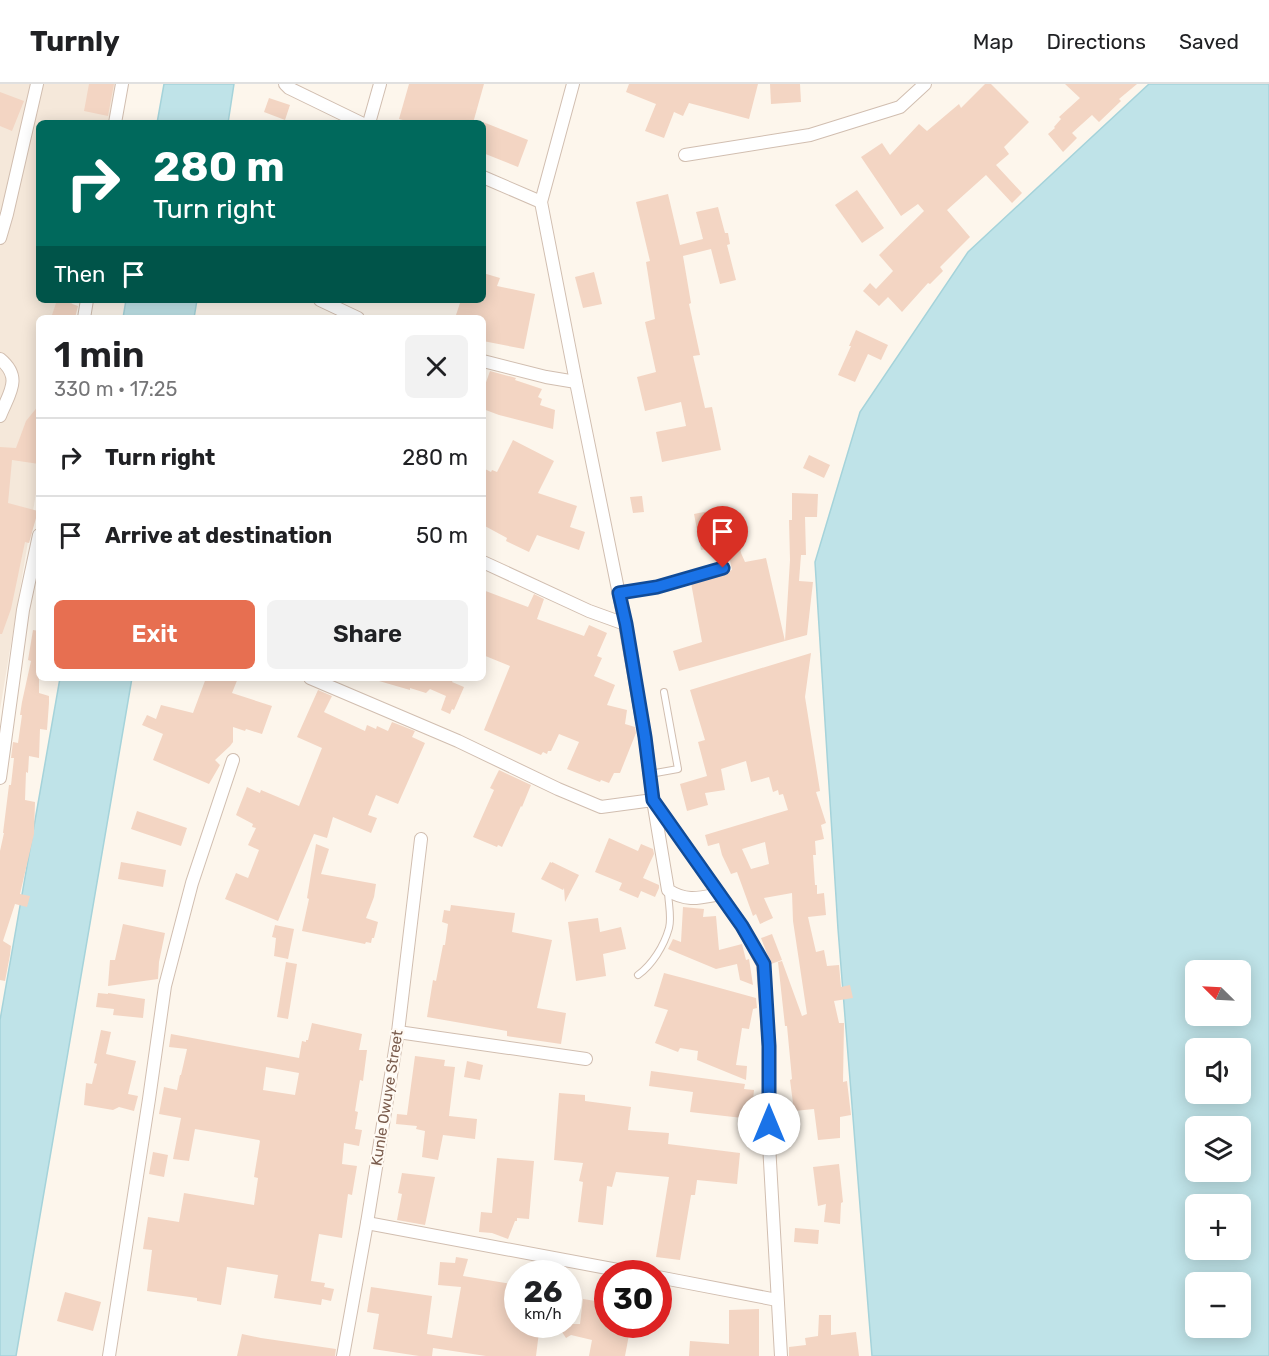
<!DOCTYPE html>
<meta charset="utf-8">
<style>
:root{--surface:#fff;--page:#f2f2f2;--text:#202124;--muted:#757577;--line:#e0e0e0;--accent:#e76f51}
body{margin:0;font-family:Rubik,sans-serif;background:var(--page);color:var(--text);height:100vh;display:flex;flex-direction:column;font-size:22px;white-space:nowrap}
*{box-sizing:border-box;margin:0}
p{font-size:20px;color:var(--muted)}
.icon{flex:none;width:33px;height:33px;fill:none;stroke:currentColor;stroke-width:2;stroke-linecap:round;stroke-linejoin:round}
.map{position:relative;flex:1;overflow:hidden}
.drawer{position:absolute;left:36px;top:231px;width:450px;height:366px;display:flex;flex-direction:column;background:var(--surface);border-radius:9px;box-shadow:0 3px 15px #0003}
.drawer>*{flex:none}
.top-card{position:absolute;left:36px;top:36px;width:450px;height:183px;border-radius:9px;box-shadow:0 3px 15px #0003;background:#00695c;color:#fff;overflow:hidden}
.needle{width:39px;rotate:294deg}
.fabs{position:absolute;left:1185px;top:876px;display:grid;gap:12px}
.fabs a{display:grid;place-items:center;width:66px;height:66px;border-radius:9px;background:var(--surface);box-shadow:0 3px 15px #0003;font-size:30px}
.speed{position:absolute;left:504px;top:1176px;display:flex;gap:12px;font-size:30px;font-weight:700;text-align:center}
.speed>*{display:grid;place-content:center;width:78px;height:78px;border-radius:50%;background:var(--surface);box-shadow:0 3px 15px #0003;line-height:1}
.speed small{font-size:15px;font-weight:400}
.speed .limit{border:9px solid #d22;background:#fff;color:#111}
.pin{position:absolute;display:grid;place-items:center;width:51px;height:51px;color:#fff;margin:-62px -26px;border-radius:50% 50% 50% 0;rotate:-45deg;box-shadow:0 0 6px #0007}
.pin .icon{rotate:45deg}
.me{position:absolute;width:66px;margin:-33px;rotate:0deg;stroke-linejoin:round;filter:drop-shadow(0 0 4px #0008)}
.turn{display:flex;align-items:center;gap:21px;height:126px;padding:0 18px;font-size:27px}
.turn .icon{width:78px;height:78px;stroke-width:2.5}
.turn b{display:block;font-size:42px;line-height:51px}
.then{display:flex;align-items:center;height:57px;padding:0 18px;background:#0003;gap:12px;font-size:22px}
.round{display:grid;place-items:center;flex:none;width:63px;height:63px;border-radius:9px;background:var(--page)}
.summary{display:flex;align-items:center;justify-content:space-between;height:102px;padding:0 18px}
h1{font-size:36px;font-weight:600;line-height:45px}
.button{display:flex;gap:12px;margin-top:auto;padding:12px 18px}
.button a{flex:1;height:69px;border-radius:9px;background:var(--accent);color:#fff;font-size:24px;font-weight:600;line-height:69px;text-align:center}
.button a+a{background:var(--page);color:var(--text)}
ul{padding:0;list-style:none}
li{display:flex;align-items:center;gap:18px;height:78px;padding:0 18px;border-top:2px solid var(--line)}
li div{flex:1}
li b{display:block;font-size:22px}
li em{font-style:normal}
header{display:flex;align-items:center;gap:36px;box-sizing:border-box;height:84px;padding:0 30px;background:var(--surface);border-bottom:2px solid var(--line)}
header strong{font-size:28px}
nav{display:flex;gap:33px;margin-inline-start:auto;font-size:21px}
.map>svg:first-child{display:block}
.residential{fill:#f5e8da}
.water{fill:#bfe3e8;stroke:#a5d3da;stroke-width:1.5;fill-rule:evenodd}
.building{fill:#f3d5c3;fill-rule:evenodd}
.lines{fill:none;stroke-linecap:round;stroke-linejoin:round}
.lane-casing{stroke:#d1beb0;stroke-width:8}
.street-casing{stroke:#d1beb0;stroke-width:14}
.lane{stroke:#fff;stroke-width:6}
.street{stroke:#fff;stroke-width:12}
.route-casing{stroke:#114b97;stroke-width:15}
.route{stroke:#1a73e8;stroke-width:10}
.labels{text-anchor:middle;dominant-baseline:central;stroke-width:4.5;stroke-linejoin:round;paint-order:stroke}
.street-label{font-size:15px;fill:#7a5c4d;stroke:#fffaf3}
</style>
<header>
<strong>Turnly</strong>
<nav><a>Map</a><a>Directions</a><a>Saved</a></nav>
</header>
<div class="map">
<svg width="1269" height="1272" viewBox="0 0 1269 1272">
<rect width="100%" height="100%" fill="#fdf6ec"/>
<polygon class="residential" points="0,0 116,0 110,39 39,39 39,216 73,216 69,234 39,234 39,391 0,626"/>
<g class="water">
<polygon points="164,0 234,0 228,39 157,39"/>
<path d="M1149,0H1269V1272H872L838,845L815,478L860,328L968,168ZM1196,886H1240V932H1196ZM1196,964H1240V1010H1196ZM1196,1042H1240V1088H1196ZM1196,1120H1240V1166H1196ZM1196,1198H1240V1244H1196Z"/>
<polygon points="126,216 197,216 194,234 123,234"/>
<polygon points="60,594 132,594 16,1272 0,1272 0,936"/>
</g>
<g class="building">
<polygon points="89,0 114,0 108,32 84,27"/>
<polygon points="409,0 484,0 473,39 414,39 399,35"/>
<polygon points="629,0 758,0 749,35 689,19 683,32 674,28 664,54 645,47 656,20 626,8"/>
<polygon points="770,0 800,0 801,18 771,20"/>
<polygon points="985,0 991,0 1029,38 1004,63 1009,70 996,81 1022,109 1012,119 986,91 947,126 970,153 940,183 943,187 930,200 928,199 902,228 888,213 879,222 863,207 870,199 876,205 893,187 879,171 924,127 918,120 901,132 861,73 882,59 890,71 919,40 927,47 959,20 961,24"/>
<polygon points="1065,0 1137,0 1119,15 1121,17 1099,38 1092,31 1072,49 1077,54 1063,68 1048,50 1055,44 1054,43 1061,35 1059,33 1080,14"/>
<polygon points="0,8 24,17 12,47 0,42"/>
<polygon points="269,14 290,21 285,36 264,28"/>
<polygon points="483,38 528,56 518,83 483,69"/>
<polygon points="857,106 884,144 862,159 835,121"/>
<polygon points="668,110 680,161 703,155 696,128 718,123 725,149 728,149 730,160 727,161 736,196 720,200 711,165 683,172 691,219 689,220 700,271 693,272 705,324 712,323 721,366 662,378 656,348 686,342 681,318 645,327 637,293 656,288 645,238 655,235 646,178 650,177 636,118"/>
<polygon points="594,188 602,220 583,224 575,193"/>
<polygon points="483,189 500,194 497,202 535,210 524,265 483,257 483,234 455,234 461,216 483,216"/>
<polygon points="57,216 61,216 78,222 75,234 51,234"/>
<polygon points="856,246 888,261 881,276 868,270 855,298 838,291 851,262 849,262"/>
<polygon points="490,287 516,294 515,296 542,305 538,313 542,315 540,321 555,326 553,345 499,331 483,325 483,307"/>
<polygon points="39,321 39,380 12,376 8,419 38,427 29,459 25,458 11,525 2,550 0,550 0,363 16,364 26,337"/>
<polygon points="513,356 554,377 538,409 577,422 570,443 585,448 579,466 537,451 529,468 506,457 507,454 483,441 483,384 491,388 492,386 497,388"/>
<polygon points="809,371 830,381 824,394 803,384"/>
<polygon points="792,409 818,410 817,433 805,433 806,471 801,471 799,497 813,498 807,551 785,557 790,476 789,436 792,436"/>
<polygon points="642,412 644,428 633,429 630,413"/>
<polygon points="729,423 731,432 735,431 741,469 745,478 766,474 785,557 679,587 673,567 702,558 691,499 732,486 727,462 701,466 694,430"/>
<polygon points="483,506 528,523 534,510 544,515 537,535 584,552 589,541 607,549 597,572 602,574 594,592 615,601 607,621 627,626 625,640 635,643 636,649 620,689 614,689 609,699 601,696 600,698 567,685 579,658 559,650 551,667 548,667 547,670 543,668 541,671 484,646 510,582 483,571"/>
<polygon points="33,546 39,547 39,609 49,612 49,619 47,646 40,645 39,674 29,672 28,689 26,688 25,716 35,718 34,750 20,810 30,812 27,823 15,820 3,857 11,862 10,871 5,897 0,896 0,767 4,749 3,749 9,701 11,701 14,674 11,674 13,658 18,659 22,631 20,631 22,618 31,577 28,576"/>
<path d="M811,569L805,613L820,707L816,708L826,739L821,741L824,755L815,757L816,771H813L815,801H817V810L824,809L826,831L808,833L816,868L824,866L827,882L839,881L841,903L850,901L853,914L834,917L839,939H844L843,998L847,997L851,1031L840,1033V1054L818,1056L814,1025L794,1027L790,996L792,995L787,942H785L778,878L782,877L802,932L807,930L793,837L792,809L764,814L773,834L760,840L756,830L753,832L737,788L731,790L722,771L719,759L708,762L705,751L788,726L783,710L779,711L778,706L773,708L769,693L751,698L746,677L721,685L725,706L705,709L708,721L687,727L680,700L707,692L698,658L705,656L690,606ZM765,758L769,780L751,785L742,765Z"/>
<polygon points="206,594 238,594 232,609 272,622 262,650 246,645 245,647 233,643 233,658 230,662 215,676 220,681 209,700 153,676 163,650 142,641 147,631 156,635 161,621 193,629"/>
<polygon points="379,594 454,594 452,598 464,603 454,626 452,625 450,630 441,626 446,612 430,605 426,609 410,604 410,606 379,597"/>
<polygon points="318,606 332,612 324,628 326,629 365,647 367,641 376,645 377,642 388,647 392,638 415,647 412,653 425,659 398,720 376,711 368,731 377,734 371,749 333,733 327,754 314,750 278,837 225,815 236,789 248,794 259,766 248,761 256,744 252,743 253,740 236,731 247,703 260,709 261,706 299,722 322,664 297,653"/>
<polygon points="499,686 531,701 522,723 521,722 502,763 498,761 497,763 473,753 494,706 490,704"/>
<polygon points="137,727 187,744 181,762 131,745"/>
<polygon points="609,754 638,767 641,760 653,765 654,770 643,794 659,801 659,804 655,813 641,807 638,814 619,806 622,799 595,788"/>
<polygon points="316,760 329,765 321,790 376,800 374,813 366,834 378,838 374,854 372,854 371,859 366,858 365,860 302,847 309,815 307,814"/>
<polygon points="121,778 166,786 163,803 118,795"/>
<polygon points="550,778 552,779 552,778 579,791 565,818 564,804 563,806 541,795"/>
<polygon points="451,821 515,829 512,848 552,856 537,924 566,929 561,960 507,952 507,947 427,933 433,896 436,897 443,861 445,861 448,840 442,838 444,826 450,827"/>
<polygon points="683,823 704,825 703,833 716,832 719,866 742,860 746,876 749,875 753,901 740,896 737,880 716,885 668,865 673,855 681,858"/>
<polygon points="598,834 600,848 621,843 626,865 603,870 606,892 576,897 568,838"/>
<polygon points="123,840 165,849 159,878 158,895 108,902 110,876 115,876"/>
<polygon points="275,841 294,845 288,875 274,872 276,854 272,853"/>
<polygon points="772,850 782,876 771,880 761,854"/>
<polygon points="286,878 297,880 288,935 277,933"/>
<polygon points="664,889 687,895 756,914 757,924 753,925 749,945 742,944 736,981 747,982 746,996 697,976 698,967 680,964 678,968 655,959 668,926 654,922"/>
<polygon points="98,909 108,910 108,909 145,915 143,934 113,931 114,925 96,923"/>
<path d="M312,939L362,950L359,966H367L363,997L360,996L355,1027L358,1028L355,1045L362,1046L359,1062L344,1059L342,1080L357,1082L352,1111L348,1110L342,1154L319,1150L311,1197L325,1199L324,1203L334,1205L331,1217L322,1215L321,1221L274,1214L278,1191L227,1183L221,1221L197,1217V1214L147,1207L152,1166L143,1165L148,1133L179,1138L184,1109L254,1121L258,1094L254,1093L260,1057L259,1056L195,1045L189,1077L173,1075L181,1034L159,1030L164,1003L177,1006L180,991H181L187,965L169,963L171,950L299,974L302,957L306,958V956H308ZM266,983L299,989L295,1011L263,1006Z"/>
<polygon points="101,946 111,948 106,970 136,977 128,1010 138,1012 134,1027 119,1023 113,1026 84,1021 86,999 92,1000 97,980 94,979"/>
<polygon points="415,972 445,976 444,982 455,983 449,1032 477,1035 475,1055 443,1051 438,1076 422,1073 425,1047 416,1045 417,1042 396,1040 397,1030 407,1031"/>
<polygon points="467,977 483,981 480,996 464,993"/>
<polygon points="651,987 745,1000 744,1005 754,1006 751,1035 690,1028 693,1008 649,1002"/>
<polygon points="559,1009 585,1011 585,1017 631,1023 628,1046 669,1049 668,1060 740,1069 737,1100 697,1096 695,1111 691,1111 680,1176 656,1173 669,1093 616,1088 612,1103 607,1102 603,1141 578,1138 583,1098 579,1097 583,1079 554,1076"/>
<polygon points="153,1068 168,1071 164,1093 149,1090"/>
<polygon points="497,1074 534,1077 529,1135 517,1134 517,1137 515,1137 508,1155 492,1149 479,1148 481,1128 492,1129"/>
<polygon points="839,1080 843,1118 841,1119 840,1140 824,1138 826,1120 818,1122 813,1083"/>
<polygon points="402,1089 435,1093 425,1141 397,1136 402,1110 398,1109"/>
<polygon points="795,1144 819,1146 818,1160 794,1158"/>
<polygon points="456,1173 468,1175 463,1192 518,1201 518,1240 540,1240 536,1272 486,1272 433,1264 432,1272 419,1272 373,1265 379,1230 367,1228 371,1203 432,1212 427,1250 452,1254 461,1203 438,1201 440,1178 455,1179"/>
<polygon points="65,1208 101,1218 93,1247 57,1237"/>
<polygon points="583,1215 608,1219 608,1240 631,1240 625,1272 589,1272 592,1256 571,1251 566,1254 562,1248 546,1244 547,1240 580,1240"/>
<polygon points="759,1225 759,1272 689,1272 690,1257 729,1260 729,1226"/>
<polygon points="819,1231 831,1231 831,1251 856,1248 859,1272 789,1272 789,1263 806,1261 805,1254 818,1252"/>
<polygon points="242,1250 261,1254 336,1265 335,1272 237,1272"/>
</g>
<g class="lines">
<g class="lane-casing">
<g id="lane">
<polyline points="619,509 657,503 723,484"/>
<polyline points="650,690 678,685 664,608"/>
<path d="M638,891C652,881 664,862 669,844C672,833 668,818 668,806"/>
</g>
</g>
<g class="street-casing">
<g id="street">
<polyline points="285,0 289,4 361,39"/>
<polyline points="573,0 541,118 576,298 625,540 645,653 653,716 742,842 763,880 769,962 769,1060 781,1272"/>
<polyline points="115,39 122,0"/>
<polyline points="369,39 380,0"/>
<polyline points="685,71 810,51 900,23 925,0"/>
<polyline points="483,93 541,118"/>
<polyline points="0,154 7,130 37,0"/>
<polyline points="320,216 358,234"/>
<polyline points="84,234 87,216"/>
<path d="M0,275C23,294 9,309 0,332"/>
<polyline points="483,277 546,293 576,298"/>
<polyline points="483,478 589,527 625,540"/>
<path d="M310,594L458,657L558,705L601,723L653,716L668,806C686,818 699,814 720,810"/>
<polyline points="0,694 23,526 39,451"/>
<polyline points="398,948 586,975"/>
<polyline points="367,1139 639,1190"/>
<polyline points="658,1193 777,1216"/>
<polyline points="109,1272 149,1015 165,902 192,799 233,676"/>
<polyline points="343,1272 367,1139 398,948 421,755"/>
</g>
</g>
<use href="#lane" class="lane"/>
<use href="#street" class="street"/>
</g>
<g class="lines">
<g class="route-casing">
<polyline id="route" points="723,484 657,503 619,509 626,540 645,653 653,716 742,842 764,880 769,962 769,1040"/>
</g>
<use href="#route" class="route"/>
</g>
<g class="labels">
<g class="street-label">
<text transform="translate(387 1014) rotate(-81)">Kunle Owuye Street</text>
</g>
</g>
</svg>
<div class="fabs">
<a><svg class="needle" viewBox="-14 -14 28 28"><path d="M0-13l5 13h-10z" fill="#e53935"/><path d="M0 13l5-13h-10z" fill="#757577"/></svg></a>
<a><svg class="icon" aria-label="sound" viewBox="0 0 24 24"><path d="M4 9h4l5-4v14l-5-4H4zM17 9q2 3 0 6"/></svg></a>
<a><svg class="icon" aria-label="layers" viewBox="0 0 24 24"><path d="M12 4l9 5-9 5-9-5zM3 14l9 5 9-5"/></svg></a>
<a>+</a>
<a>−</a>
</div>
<div class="speed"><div>26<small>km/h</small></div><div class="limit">30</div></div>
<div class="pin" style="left:723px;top:484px;background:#d93025"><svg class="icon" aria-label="arrive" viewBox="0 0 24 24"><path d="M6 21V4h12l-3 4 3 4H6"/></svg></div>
<svg class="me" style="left:769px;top:1040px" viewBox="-20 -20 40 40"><circle r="19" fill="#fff"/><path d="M0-13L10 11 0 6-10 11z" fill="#1a73e8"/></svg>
<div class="top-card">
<div class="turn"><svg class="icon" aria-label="right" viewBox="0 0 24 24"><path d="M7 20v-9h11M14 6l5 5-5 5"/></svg><div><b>280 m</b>Turn right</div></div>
<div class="then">Then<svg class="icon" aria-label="arrive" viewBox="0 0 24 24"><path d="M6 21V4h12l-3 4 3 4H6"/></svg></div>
</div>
<section class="drawer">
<div class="summary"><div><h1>1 min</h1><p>330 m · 17:25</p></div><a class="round"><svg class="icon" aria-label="close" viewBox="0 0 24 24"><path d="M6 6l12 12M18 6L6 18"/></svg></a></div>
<ul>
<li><svg class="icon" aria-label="right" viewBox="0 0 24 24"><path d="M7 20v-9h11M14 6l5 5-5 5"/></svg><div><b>Turn right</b></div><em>280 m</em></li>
<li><svg class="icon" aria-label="arrive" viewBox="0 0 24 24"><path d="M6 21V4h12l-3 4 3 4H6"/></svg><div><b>Arrive at destination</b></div><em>50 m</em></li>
</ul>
<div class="button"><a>Exit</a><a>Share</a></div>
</section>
</div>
